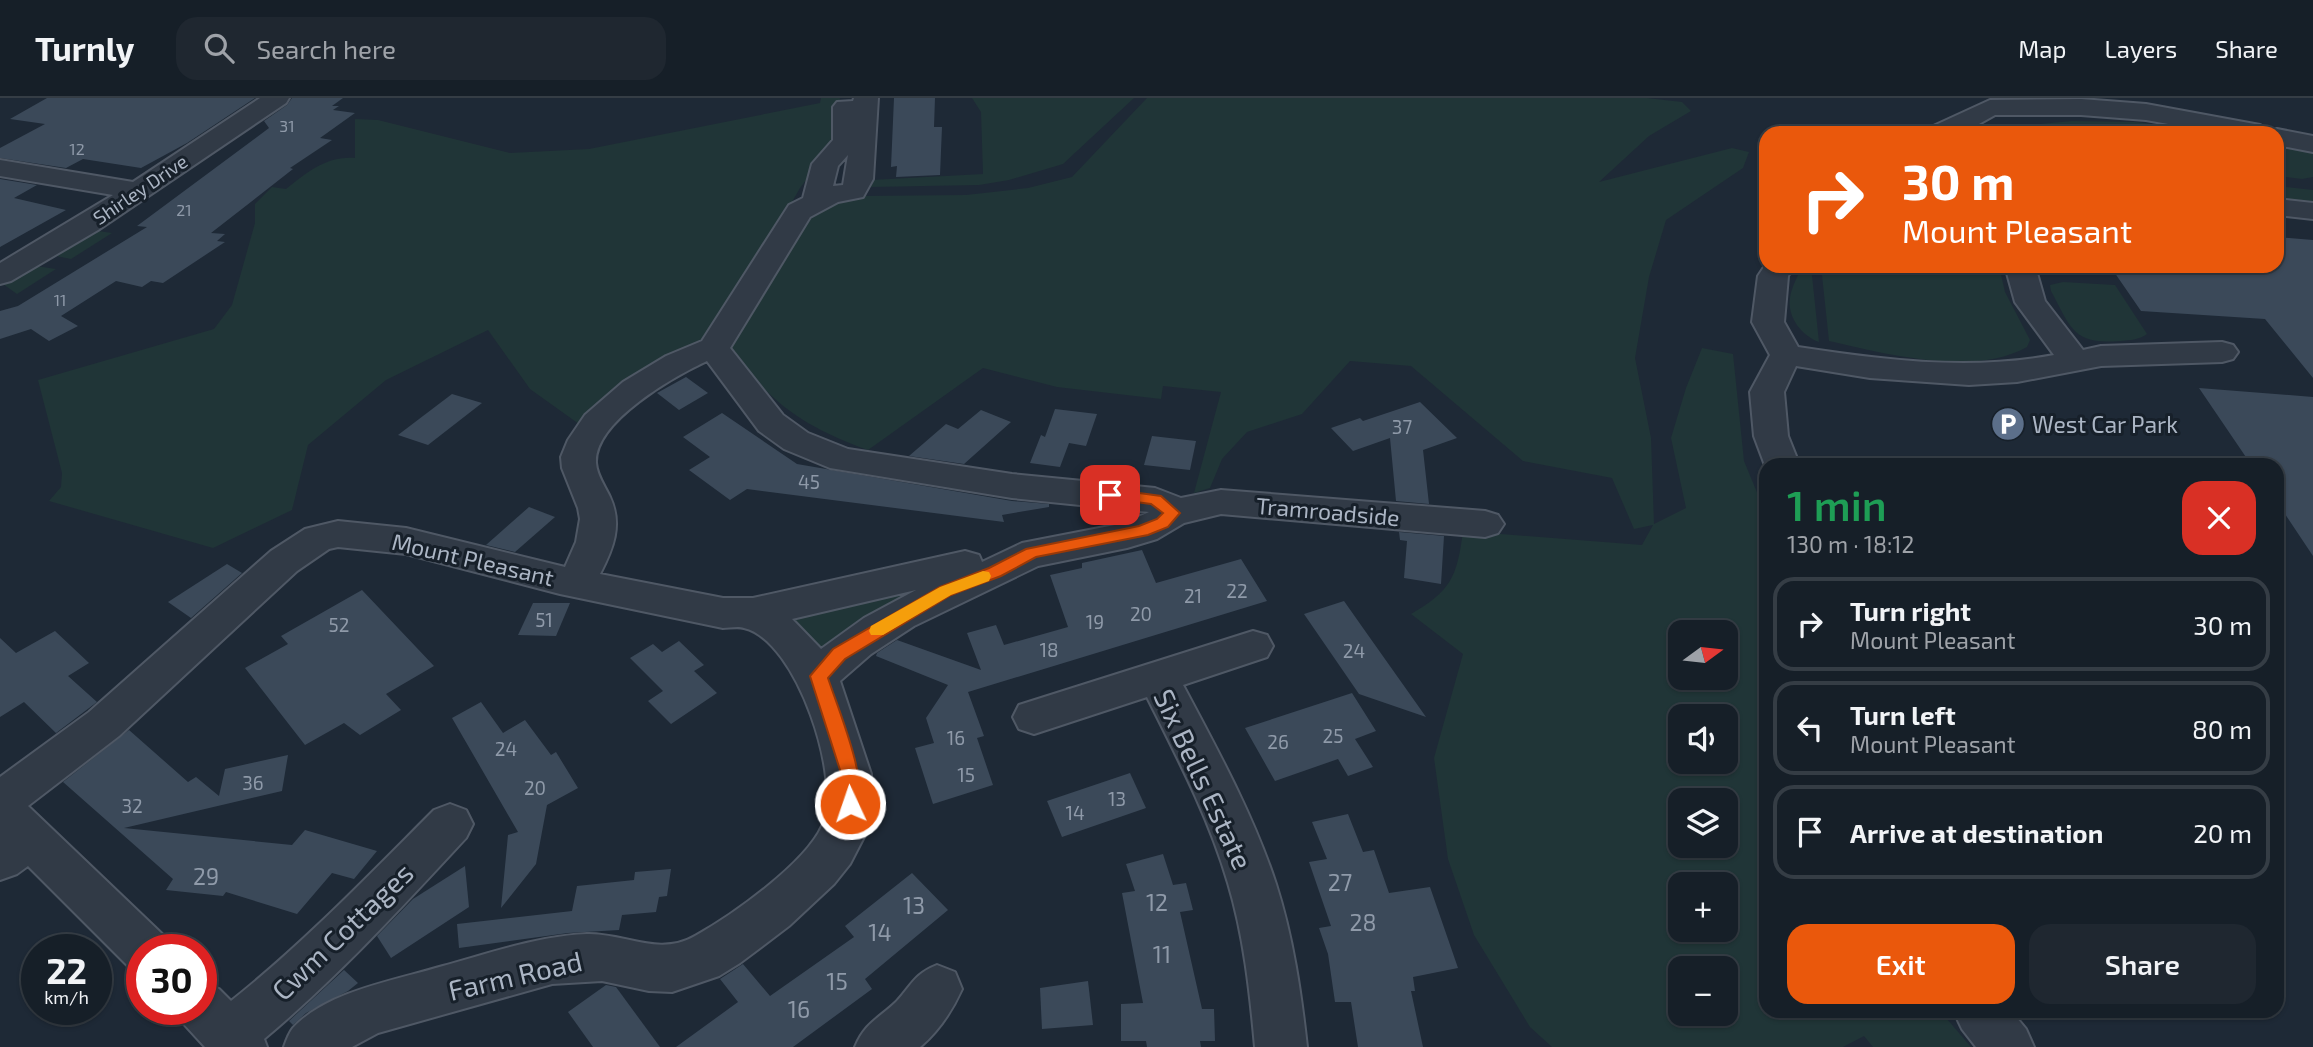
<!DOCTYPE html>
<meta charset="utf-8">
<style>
:root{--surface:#161f28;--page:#1f2730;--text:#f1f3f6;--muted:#9ea2a8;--line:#353d45;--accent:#ea580c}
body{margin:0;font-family:"Exo 2",sans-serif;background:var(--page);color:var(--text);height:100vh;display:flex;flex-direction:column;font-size:26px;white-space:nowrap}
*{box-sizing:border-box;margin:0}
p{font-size:23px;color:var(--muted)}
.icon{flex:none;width:38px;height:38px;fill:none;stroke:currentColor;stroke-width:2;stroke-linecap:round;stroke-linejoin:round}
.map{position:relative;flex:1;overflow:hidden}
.drawer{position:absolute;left:1759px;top:360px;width:525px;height:560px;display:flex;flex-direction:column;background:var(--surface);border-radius:21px;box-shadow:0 2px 5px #0004,0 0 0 2px var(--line)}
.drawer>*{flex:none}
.guide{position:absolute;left:1759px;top:28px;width:525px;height:147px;border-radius:21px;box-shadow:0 2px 5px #0004,0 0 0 2px var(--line);background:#ea580c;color:#fff;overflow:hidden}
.needle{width:46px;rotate:75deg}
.tools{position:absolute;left:1668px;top:522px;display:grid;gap:14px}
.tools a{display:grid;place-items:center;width:70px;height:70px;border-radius:14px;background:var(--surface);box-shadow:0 2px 5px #0004,0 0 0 2px var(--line);font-size:35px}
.speed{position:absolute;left:21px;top:836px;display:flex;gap:14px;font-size:35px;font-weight:700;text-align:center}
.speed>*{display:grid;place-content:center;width:91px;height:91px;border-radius:50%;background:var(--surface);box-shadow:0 2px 5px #0004,0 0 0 2px var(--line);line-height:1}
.speed small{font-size:18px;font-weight:400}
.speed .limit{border:10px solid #d22;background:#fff;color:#111}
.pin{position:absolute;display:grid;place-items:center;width:60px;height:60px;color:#fff;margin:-30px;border-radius:14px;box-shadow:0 4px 10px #0006}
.me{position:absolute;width:77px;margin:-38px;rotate:357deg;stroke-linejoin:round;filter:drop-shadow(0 0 5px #0008)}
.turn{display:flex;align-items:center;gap:24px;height:147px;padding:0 28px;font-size:32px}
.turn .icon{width:91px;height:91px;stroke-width:2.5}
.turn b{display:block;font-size:49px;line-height:60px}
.round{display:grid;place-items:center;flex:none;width:74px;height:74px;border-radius:21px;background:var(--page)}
.summary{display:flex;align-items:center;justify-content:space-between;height:119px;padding:0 28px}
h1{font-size:42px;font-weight:600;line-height:52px;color:#1e9e55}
.primary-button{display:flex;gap:14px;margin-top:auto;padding:14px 28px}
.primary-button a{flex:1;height:80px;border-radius:21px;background:var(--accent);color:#fff;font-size:28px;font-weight:600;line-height:80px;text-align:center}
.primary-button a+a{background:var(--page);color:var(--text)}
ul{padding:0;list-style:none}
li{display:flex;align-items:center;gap:21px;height:94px;margin:0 14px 10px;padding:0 14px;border:4px solid var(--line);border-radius:21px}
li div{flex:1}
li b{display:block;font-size:26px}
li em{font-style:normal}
header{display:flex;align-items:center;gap:42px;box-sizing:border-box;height:98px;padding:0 35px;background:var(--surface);border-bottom:2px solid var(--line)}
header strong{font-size:33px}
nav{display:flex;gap:38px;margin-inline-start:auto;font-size:24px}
.search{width:490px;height:63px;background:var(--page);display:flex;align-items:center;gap:18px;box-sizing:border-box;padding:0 24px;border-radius:21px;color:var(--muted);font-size:26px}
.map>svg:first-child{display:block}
.green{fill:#203537;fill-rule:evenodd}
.building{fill:#3b4959}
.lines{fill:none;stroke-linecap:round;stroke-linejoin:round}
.minor-casing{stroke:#4f5865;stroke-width:4}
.minor{fill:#313a46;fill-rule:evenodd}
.route{fill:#ea580c;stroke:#983908;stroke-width:2}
.slow{fill:#f59e0b}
.labels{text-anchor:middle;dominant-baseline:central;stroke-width:6;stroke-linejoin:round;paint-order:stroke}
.far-number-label{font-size:16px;fill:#8f9aa9}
.far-street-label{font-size:19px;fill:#abb5c4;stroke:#17202a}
.number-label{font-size:19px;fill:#8f9aa9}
.poi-label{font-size:23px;fill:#abb5c4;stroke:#17202a;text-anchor:start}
.street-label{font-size:23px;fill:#abb5c4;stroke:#17202a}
.near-number-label{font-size:23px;fill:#8f9aa9}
.near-street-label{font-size:28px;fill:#abb5c4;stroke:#17202a}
</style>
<header>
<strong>Turnly</strong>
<div class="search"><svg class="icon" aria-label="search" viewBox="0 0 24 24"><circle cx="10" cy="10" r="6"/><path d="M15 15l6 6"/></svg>Search here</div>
<nav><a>Map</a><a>Layers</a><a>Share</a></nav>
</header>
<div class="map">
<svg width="2313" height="949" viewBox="0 0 2313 949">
<rect width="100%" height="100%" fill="#1e2936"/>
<g class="green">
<path d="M821,0H840L829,52L800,90L761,158L701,247L586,331L530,291L488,232L386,282L308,347L292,412L213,450L49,403L61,389L62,375L38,282L214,231L232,207L255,125V106L272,89L286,91C308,74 326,58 355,60V21L378,22L510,55L589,51L820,5Z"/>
<polygon points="972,0 1134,0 1063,66 1009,82 979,87 871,89 871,82 983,76 981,14"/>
<path d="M1147,0H1647L1682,4L1691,13L1649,38L1599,84L1732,50L1749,54L1743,70L1666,122L1649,179L1635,260L1651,340L1654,426L1686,410L1671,340L1686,290L1702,250L1733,256L1744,363L1766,416V914H1941L1971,949H1873L1864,938L1843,949H1552L1530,929L1474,837L1448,761L1434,660L1463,556L1411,516C1451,493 1457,479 1463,433L1642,447L1653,427L1634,431L1612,380L1523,363L1411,268L1350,263L1302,316L1247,334L1222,361L1210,390L1194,395L1221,294L1163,288L1161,301L1057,289L983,270L868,352C805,329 770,306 731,250L798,127L815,111L837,102L860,98L966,97L1028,90L1072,79ZM1680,534H1726V579H1680ZM1680,618H1726V663H1680ZM1680,702H1726V747H1680ZM1680,786H1726V831H1680ZM1680,870H1726V915H1680Z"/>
<polygon points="2072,23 2135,24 2202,32 2200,35 1989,35 2009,29"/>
<polygon points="2277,48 2313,55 2313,79 2302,81 2277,78"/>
<polygon points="2277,88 2313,92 2313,106 2277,101"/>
<polygon points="98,133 112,135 71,161 56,158"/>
<polygon points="36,168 56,171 17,196 3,186"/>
<path d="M1802,168H1811L1819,244C1802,238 1787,219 1790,200C1791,190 1798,178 1802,168Z"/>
<path d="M1821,168H1999L2005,194L2030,242L2027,249C1974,279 1886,256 1829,243Z"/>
<path d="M2063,184L2115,187L2147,236C2139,242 2130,242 2120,243C2073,247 2071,230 2051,193L2050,187Z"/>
<polygon points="960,475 820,557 781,518"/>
</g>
<g class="building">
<polygon points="47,0 255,0 187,45 141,70 83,61 66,70 0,60 0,50 45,26 10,21"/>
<polygon points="292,0 343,0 332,8 339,8 333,12 355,15 320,40 332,42 290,70 293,71 211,135 225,136 217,143 225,144 163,185 151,183 142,189 116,183 61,218 78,228 49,243 31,231 0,241 0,213 18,208 147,129 137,128 269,30 264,23 287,7"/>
<polygon points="894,0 935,0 934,29 942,29 940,77 896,79 897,68 891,69"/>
<polygon points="0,81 37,87 14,100 66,112 0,149"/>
<polygon points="2277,139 2313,142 2313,280 2265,221 2141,213 2110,168 2277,168"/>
<polygon points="686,279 708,295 679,312 657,295"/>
<polygon points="2199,290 2313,299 2313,458 2277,404 2277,368 2252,368"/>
<polygon points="452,296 482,305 428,347 398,337"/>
<polygon points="1420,304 1457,340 1423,352 1429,406 1396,403 1390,340 1353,353 1331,330 1360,320 1363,323"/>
<polygon points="1055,311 1097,316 1086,348 1069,345 1060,369 1030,365 1041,337 1045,339"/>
<polygon points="981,312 1011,324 964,366 909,358 946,326 958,331"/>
<polygon points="722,315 797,366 1012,403 1049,406 1049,409 1002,417 1004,424 747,391 730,402 689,372 710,359 683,339"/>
<polygon points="1152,338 1196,343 1190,372 1144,367"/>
<polygon points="529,409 555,419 515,454 486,447"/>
<polygon points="1399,434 1444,438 1441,486 1404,480 1407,443 1400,442"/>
<polygon points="1142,452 1156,485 1241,461 1267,503 968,594 984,638 977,640 993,687 933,706 915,650 934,645 926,620 948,587 876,558 877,555 897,542 981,572 967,535 996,527 1004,547 1068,529 1050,477 1082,470 1082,465"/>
<polygon points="227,466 242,475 191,520 168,504"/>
<polygon points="362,492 434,568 386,596 401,612 360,637 344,625 305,647 245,570 288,546 281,538"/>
<polygon points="1344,503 1363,530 1426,619 1359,596 1304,516"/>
<polygon points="533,505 570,505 556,538 518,537"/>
<polygon points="55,533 89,565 68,578 97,604 56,635 24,604 0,619 0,540 16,555"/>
<polygon points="679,543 704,567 694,573 717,595 671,626 648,603 663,593 630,560 653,546 662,554"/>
<polygon points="1352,595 1376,633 1355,641 1373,669 1348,678 1338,661 1275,683 1245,630"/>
<polygon points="481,604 503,635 525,622 551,657 556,654 578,690 547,707 536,766 501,810 508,737 518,734 452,620"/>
<polygon points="129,632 188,684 196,679 219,698 225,671 288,657 282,693 124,730 292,747 305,732 377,753 354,781 332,775 297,816 226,794 223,798 166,792 173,781 63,684"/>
<polygon points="1130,675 1146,710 1062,739 1047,703"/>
<polygon points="1348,716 1363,754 1374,752 1389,795 1430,789 1458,870 1413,879 1415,893 1411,893 1423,949 1358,949 1351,904 1335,904 1328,856 1319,830 1331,828 1309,764 1327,761 1312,724"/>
<polygon points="1163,756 1173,787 1186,785 1193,812 1180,814 1202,911 1214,911 1215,943 1200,943 1201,949 1147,949 1146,943 1121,943 1121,906 1143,905 1122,795 1135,793 1126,766"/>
<polygon points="465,768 469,809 391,860 377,838 413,801"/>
<polygon points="671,771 667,798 659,799 656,814 622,817 619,832 568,835 459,850 457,826 572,813 577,788 634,782 635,774"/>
<polygon points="912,775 948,812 865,881 872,891 793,949 676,949 738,904 720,881 743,866 770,898 854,839 845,828"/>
<polygon points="344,872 358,885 348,893 306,915 293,927 289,923"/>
<polygon points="1088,883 1093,927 1042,931 1040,890"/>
<polygon points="606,887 616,889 660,949 593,949 568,914"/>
</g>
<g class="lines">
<g class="minor-casing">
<g id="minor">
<polygon points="260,0 289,0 286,5 98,132 11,183 0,186 0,165 113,97 0,78 0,62 133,84"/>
<path d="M854,0H878L873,81L863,99L838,104L810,119L730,250L783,317L808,335L848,351L1012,376L1155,390L1181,400L1221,392L1485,413L1498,417L1504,426L1498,435L1485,439L1221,416L1184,425L1157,441L1127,450L1038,468L914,528L871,556L840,583L871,676L872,706L866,735L850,766L834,786L789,828L740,865L719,878L672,894L649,893L602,883L552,886L378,935L352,949H284C286,943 289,935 293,930C327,893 397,882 443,868C490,855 538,838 587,836C625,835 659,859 695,838C731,818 805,766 822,728C843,683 797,542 744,530C738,528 729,530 723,530L560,496L406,456L338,449L329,451L297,473L119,638L28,708L162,836L170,852H142V874L128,868L28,768L17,776L0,782V679L89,614L271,453L305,431L338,423L406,430L565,469L576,444L580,421L578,410L562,370L561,359L568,342L585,317L623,284L666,258L702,243L789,107L803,100L812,66L833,42V9L837,4L853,3ZM848,57L843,87L833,88L838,68ZM707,263L759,333L784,351L830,370L1012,400L1149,414L1125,425L1022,445L982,464L979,457L965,453L753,500H723L600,476C613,451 623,427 610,399C605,388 597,378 596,365C594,323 675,278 707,263ZM916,492L864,520L821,551L792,521Z"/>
<polygon points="2081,1 2146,6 2260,27 2271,33 2277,31 2313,38 2313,54 2277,47 2277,35 2218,35 2146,22 2081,17 1995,17 1963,35 1925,35 1929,30 1990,2"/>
<polygon points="2277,101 2313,105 2313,121 2277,117"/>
<path d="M1766,166V168H1794L1788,178L1784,224L1798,249C1883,262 1968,273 2054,257L2015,204L2005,168H2035L2045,203L2083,252L2101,248L2222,244L2233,247L2238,254L2233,261L2222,264L2101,268L2017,284L1969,287L1870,280L1796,268L1784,294L1788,338L1800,368H1766V370L1754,338L1750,294L1770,257L1752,224L1758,178Z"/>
<path d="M1253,533L1267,537L1273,548L1267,559L1183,587C1217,651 1253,716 1276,786C1293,839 1301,894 1307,949H1255C1250,894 1244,838 1228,785C1209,720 1177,659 1147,599L1034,636L1019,631L1013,619L1019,607Z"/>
<path d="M450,706L466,712L473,726L466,740C401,810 337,880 264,941L267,949H205L183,925L177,912H201V884L219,891L231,903C304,845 368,778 434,712Z"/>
<path d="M937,867L955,874L962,891C952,913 939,933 920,949H855C865,925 878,921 896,904C912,887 914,876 937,867Z"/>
<polygon points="1954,914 2012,914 2026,931 2034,949 1976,949 1962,931"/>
</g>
</g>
<use href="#minor" class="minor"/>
</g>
<path class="route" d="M1110,391L1161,398L1180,415L1168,429L1148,437L1036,459L1001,478L951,497L845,561L828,580C837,608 870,686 857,712L850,714L844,712L841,706L840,672L810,578L833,551L940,489L989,470L1026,451L1139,428L1157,421L1163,415L1151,406L1105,400L1103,397L1105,393Z"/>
<polygon class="slow" points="983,473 989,474 991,478 989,483 951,497 883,537 871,537 869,533 871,528 940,489"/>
<defs>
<g id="parking-disc" transform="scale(1.75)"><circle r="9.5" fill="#5c6f8a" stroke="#17202a"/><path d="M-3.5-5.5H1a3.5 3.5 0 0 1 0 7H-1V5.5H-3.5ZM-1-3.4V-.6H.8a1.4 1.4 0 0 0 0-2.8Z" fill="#fff"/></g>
</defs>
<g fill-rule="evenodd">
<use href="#parking-disc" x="2008" y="326"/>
</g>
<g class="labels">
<g class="far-number-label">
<text x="287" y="27">31</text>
<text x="77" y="50">12</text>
<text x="184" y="111">21</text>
<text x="60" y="201">11</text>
</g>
<g class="far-street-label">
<text transform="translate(140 91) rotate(-34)">Shirley Drive</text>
</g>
<g class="number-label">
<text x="1402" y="328">37</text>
<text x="809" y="383">45</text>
<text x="1237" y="492">22</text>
<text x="1193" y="497">21</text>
<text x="1141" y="515">20</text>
<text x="544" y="521">51</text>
<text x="1095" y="523">19</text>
<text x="339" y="526">52</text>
<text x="1049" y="551">18</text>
<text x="1354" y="552">24</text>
<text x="1333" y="637">25</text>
<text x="956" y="639">16</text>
<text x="1278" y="643">26</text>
<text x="506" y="650">24</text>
<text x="966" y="676">15</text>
<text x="253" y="684">36</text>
<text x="535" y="689">20</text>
<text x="1117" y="700">13</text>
<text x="132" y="707">32</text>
<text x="1075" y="714">14</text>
</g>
<g class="poi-label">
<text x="2032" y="326">West Car Park</text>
</g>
<g class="street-label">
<text transform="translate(1328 413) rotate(5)">Tramroadside</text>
<text transform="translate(473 461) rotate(13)">Mount Pleasant</text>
</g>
<g class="near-number-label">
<text x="206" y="778">29</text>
<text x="1340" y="784">27</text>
<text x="1157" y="804">12</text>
<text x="914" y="807">13</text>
<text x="1363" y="824">28</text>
<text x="880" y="834">14</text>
<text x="1162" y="856">11</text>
<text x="837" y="883">15</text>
<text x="799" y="911">16</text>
</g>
<g class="near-street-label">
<text transform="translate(1204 681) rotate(65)">Six Bells Estate</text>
<text transform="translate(342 833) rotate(-44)">Cwm Cottages</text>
<text transform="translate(515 877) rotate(-13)">Farm Road</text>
</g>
</g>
</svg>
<div class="tools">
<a><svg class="needle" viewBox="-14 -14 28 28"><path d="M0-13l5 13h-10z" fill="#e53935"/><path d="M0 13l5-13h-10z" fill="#9ea2a8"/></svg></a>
<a><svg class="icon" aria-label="sound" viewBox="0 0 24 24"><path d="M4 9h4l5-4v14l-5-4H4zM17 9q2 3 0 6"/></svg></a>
<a><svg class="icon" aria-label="layers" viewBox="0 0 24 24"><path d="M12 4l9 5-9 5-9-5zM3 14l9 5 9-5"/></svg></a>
<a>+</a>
<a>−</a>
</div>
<div class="speed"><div>22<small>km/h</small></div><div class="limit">30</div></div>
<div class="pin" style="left:1110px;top:397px;background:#d93025"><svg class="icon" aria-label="arrive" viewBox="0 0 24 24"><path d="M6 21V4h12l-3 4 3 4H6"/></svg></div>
<svg class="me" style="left:850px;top:706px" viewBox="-20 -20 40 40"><circle r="17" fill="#ea580c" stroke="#fff" stroke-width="3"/><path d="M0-11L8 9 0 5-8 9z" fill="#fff"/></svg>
<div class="guide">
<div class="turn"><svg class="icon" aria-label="right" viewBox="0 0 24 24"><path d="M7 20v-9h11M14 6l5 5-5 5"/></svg><div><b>30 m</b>Mount Pleasant</div></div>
</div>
<section class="drawer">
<div class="summary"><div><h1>1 min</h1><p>130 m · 18:12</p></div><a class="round" style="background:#d93025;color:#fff"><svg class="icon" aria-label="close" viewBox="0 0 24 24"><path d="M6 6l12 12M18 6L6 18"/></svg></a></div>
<ul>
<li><svg class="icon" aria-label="right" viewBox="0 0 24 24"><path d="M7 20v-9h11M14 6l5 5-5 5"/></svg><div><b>Turn right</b><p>Mount Pleasant</p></div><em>30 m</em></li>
<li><svg class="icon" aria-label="left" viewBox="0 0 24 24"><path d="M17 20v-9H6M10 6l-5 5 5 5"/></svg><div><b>Turn left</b><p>Mount Pleasant</p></div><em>80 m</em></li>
<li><svg class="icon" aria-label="arrive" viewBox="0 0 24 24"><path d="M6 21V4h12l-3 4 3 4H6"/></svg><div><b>Arrive at destination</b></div><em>20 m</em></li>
</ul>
<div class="primary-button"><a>Exit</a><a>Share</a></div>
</section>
</div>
